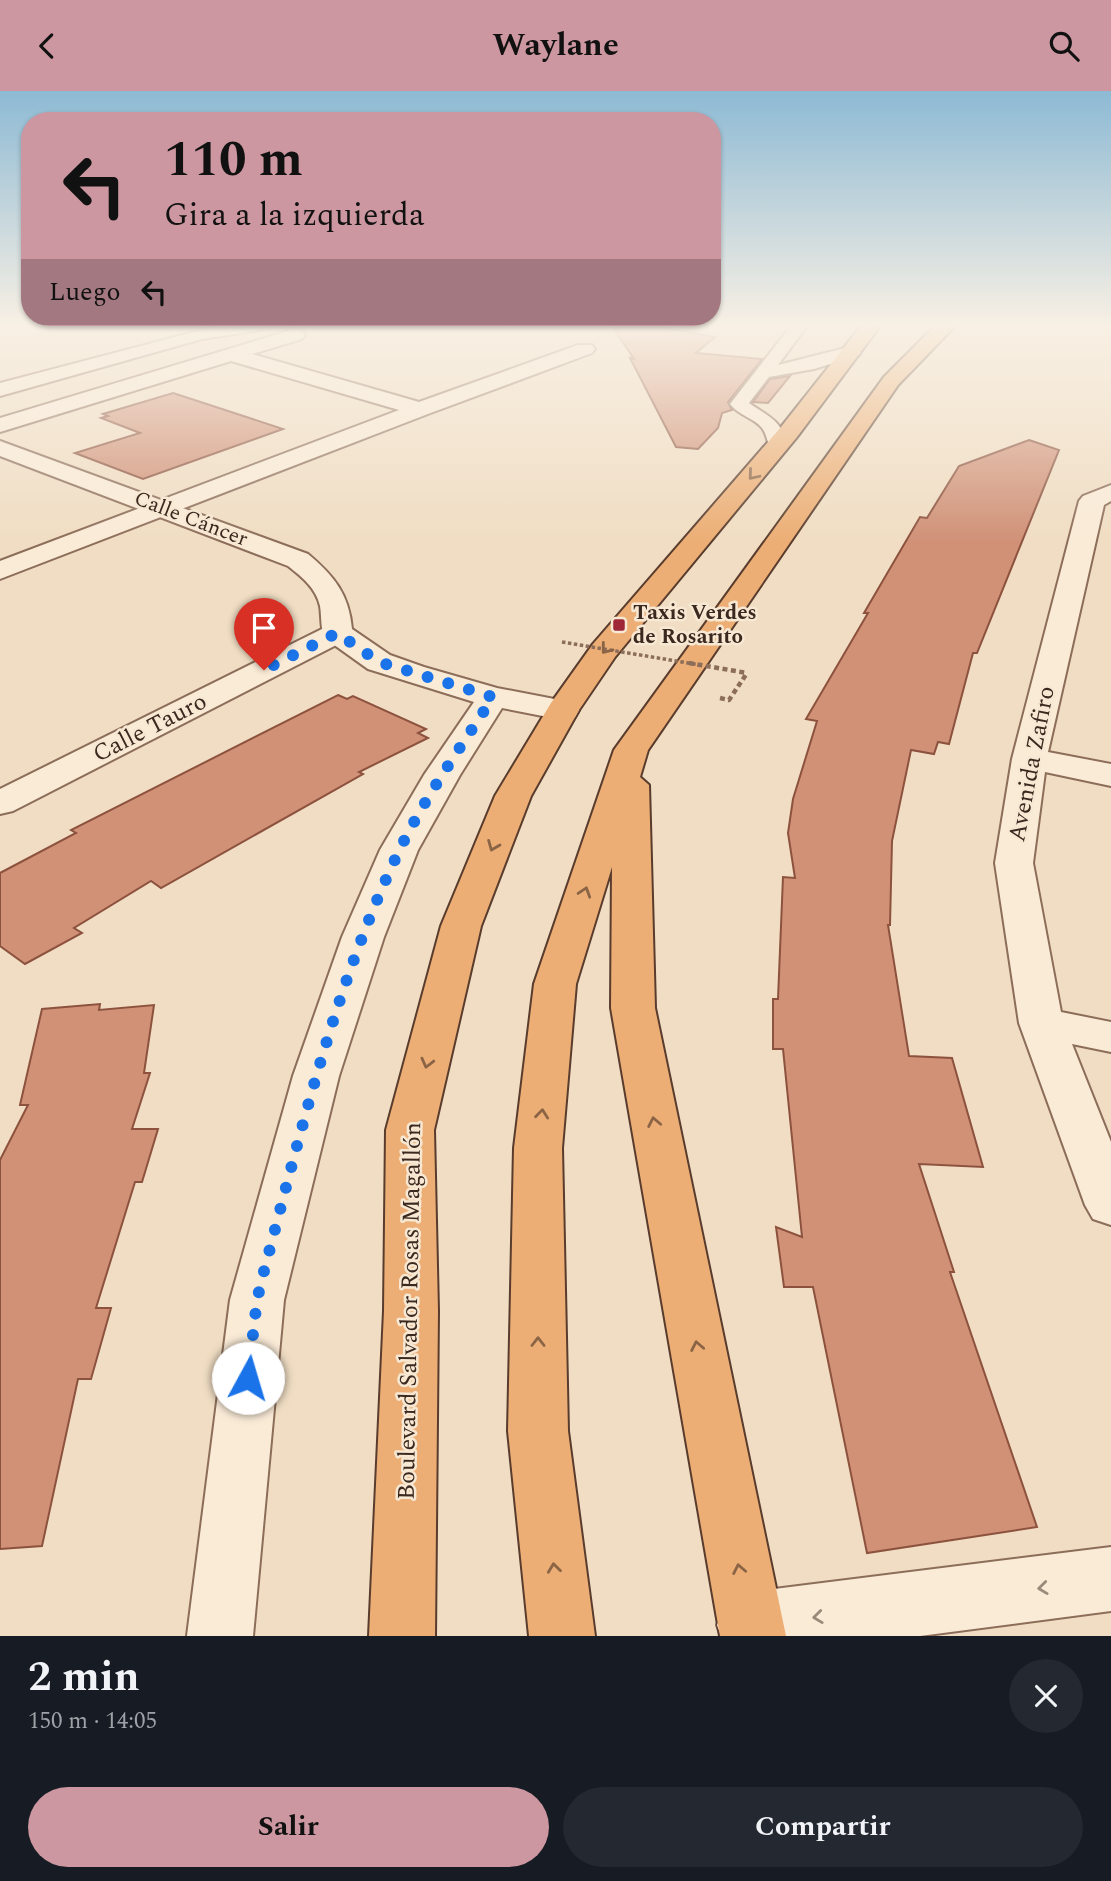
<!DOCTYPE html>
<html lang="es">
<meta charset="utf-8">
<style>
:root{--surface:#171b24;--page:#242831;--text:#f1f3f6;--muted:#9ea1a6;--accent:#cc97a0}
body{margin:0;font-family:Spectral,serif;background:var(--page);color:var(--text);height:100vh;display:flex;flex-direction:column;font-size:26px;white-space:nowrap}
*{box-sizing:border-box;margin:0}
p{font-size:23px;color:var(--muted)}
.icon{flex:none;width:38px;height:38px;fill:none;stroke:currentColor;stroke-width:2;stroke-linecap:round;stroke-linejoin:round}
.map{position:relative;height:1545px;overflow:hidden}
.side{display:flex;flex-direction:column;background:var(--surface);flex:1}
.side>*{flex:none}
.guide{position:absolute;left:21px;top:21px;width:700px;height:214px;border-radius:28px;box-shadow:0 2px 5px #0004;background:#cc97a0;color:#111;overflow:hidden}
.pin{position:absolute;display:grid;place-items:center;width:60px;height:60px;color:#fff;margin:-72px -30px;border-radius:50% 50% 50% 0;rotate:-45deg;box-shadow:0 0 7px #0007}
.pin .icon{rotate:45deg}
.me{position:absolute;width:77px;margin:-38px;rotate:6deg;stroke-linejoin:round;filter:drop-shadow(0 0 5px #0008)}
.turn{display:flex;align-items:center;gap:24px;height:147px;padding:0 28px;font-size:32px}
.turn .icon{width:91px;height:91px;stroke-width:2.5}
.turn b{display:block;font-size:49px;line-height:60px}
.then{display:flex;align-items:center;height:66px;padding:0 28px;background:#0003;gap:14px;font-size:26px}
.round{display:grid;place-items:center;flex:none;width:74px;height:74px;border-radius:37px;background:var(--page)}
.summary{display:flex;align-items:center;justify-content:space-between;height:119px;padding:0 28px}
h1{font-size:42px;font-weight:700;line-height:52px}
.button{display:flex;gap:14px;margin-top:auto;padding:14px 28px}
.button a{flex:1;height:80px;border-radius:42px;background:var(--accent);color:#111;font-size:28px;font-weight:700;line-height:80px;text-align:center}
.button a+a{background:var(--page);color:var(--text)}
header{display:flex;justify-content:space-between;align-items:center;height:91px;padding:0 28px;background:var(--accent);color:#111;font-size:32px;font-weight:700}
.map>svg:first-child{display:block}
.building{fill:#d09177;stroke:#8c523e;stroke-width:2}
.lines{fill:none;stroke-linecap:round;stroke-linejoin:round}
.service-casing{stroke:#8c6d59;stroke-width:4}
.minor-casing{stroke:#8c6d59;stroke-width:4}
.tertiary-casing{stroke:#8c6d59;stroke-width:4}
.trunk-casing{stroke:#593c2d;stroke-width:4}
.path{stroke:#8c6d59;stroke-width:4.5;stroke-dasharray:5 3.5;stroke-linecap:butt}
.service{fill:#faebd7;fill-rule:evenodd}
.minor{fill:#faebd7;fill-rule:evenodd}
.tertiary{fill:#faebd7;fill-rule:evenodd}
.trunk{fill:#ecae75;fill-rule:evenodd}
.path-bridge-far1{stroke:#8c6d59;stroke-width:3.5;stroke-dasharray:3.5 2.5;stroke-linecap:butt}
.path-bridge{stroke:#8c6d59;stroke-width:4.5;stroke-dasharray:5 3.5;stroke-linecap:butt}
.oneway{stroke:#8b6445}
.oneway2{stroke:#9a8a7a}
.route{stroke:#1a73e8;stroke-width:12;stroke-dasharray:0 21.6}
.poi-dot{fill:#9e2637;stroke:#f7e8d3;stroke-width:2.5}
.labels{text-anchor:middle;dominant-baseline:central;stroke-width:5;stroke-linejoin:round;paint-order:stroke}
.far-street-label{font-size:21px;fill:#3b281e;stroke:#f7e8d3}
.far-poi-label{font-size:21px;font-weight:bold;fill:#3b281e;stroke:#f7e8d3;text-anchor:start}
.street-label{font-size:24px;fill:#3b281e;stroke:#f7e8d3}
</style>
<header><svg class="icon" aria-label="back" viewBox="0 0 24 24"><path d="M15 5l-7 7 7 7"/></svg>Waylane<svg class="icon" aria-label="search" viewBox="0 0 24 24"><circle cx="10" cy="10" r="6"/><path d="M15 15l6 6"/></svg></header>
<div class="map">
<svg width="1111" height="1545" viewBox="0 0 1111 1545">
<rect width="100%" height="100%" fill="#f0ddc3"/>
<g class="building">
<polygon points="612,235 654,235 715,246 696,262 762,268 728,311 732,319 722,322 718,337 698,358 676,356 630,267 634,268"/>
<polygon points="790,285 768,312 753,311 770,288"/>
<polygon points="173,302 283,338 143,388 75,362 140,342 101,327 108,325 103,323"/>
<polygon points="1029,349 1059,359 977,562 973,562 949,653 938,651 934,663 911,659 892,750 890,834 888,834 909,965 952,967 983,1076 919,1073 954,1181 950,1181 1037,1436 867,1462 813,1196 784,1196 776,1136 802,1146 783,958 773,958 773,908 778,908 783,786 795,787 788,742 793,708 817,630 806,628 868,522 864,522 920,426 927,427 959,375"/>
<polygon points="338,604 347,608 353,605 426,638 418,642 428,647 359,681 363,683 161,797 151,790 74,837 82,842 25,873 0,855 0,782 76,742 71,739"/>
<polygon points="100,913 99,919 154,914 144,982 150,982 132,1038 158,1038 142,1091 135,1091 96,1217 111,1217 91,1288 78,1288 42,1455 0,1458 0,1069 28,1014 20,1014 42,918"/>
</g>
<g class="lines">
<g class="service-casing">
<path id="service" d="M791,235H807L778,274L853,255L861,260L859,264L814,278L769,286L749,312C768,325 782,330 788,354L785,358H771C767,352 767,343 762,337C754,327 738,324 730,313Z"/>
</g>
<g class="minor-casing">
<g id="minor">
<polygon points="217,235 263,235 261,239 202,248 0,305 0,292"/>
<polygon points="295,238 302,240 305,244 302,248 252,263 419,311 578,254 592,254 595,258 592,262 428,323 0,488 0,470 399,319 231,270 0,341 0,327"/>
<polygon points="1111,394 1111,410 1104,414 1048,661 1111,673 1111,695 1045,681 1033,772 1061,921 1111,931 1111,961 1072,953 1111,1051 1111,1134 1093,1128 1085,1114 1019,932 995,772 1012,668 1079,410 1083,405"/>
<polygon points="337,533 348,536 352,542 348,548 13,720 0,723 0,698 326,536"/>
</g>
</g>
<g class="tertiary-casing">
<g id="tertiary">
<path d="M0,350L308,463C334,485 349,503 352,538L390,564L424,576L497,597L575,612L579,619L575,626L563,629L502,617L460,684L418,759L384,846L339,985L284,1209L253,1545H187L230,1209L293,985L342,846L380,759L424,684L474,611L368,578L326,548C320,539 322,527 320,515C316,497 302,486 288,475L0,365Z"/>
<polygon points="1111,1456 1111,1520 920,1545 721,1545 717,1534 726,1510 750,1501"/>
</g>
</g>
<g class="trunk-casing">
<g id="trunk">
<polygon points="861,235 880,235 797,346 615,566 579,619 531,705 481,835 434,1039 438,1220 435,1545 369,1545 384,1220 386,1039 441,835 495,705 551,612 593,553 781,336"/>
<polygon points="935,235 955,235 898,294 648,659 640,686 649,694 655,917 786,1545 720,1545 611,917 612,776 576,893 562,1057 568,1340 595,1545 529,1545 508,1340 514,1057 534,893 614,659 884,286"/>
</g>
</g>
<polyline class="path" points="720,607 729,609 747,582"/>
<use href="#service" class="service"/>
<use href="#minor" class="minor"/>
<use href="#tertiary" class="tertiary"/>
<use href="#trunk" class="trunk"/>
<polyline class="path-bridge-far1" points="562,551 700,574"/>
<polyline class="path-bridge" points="689,572 747,582"/>
</g>
<defs><path id="oneway-chevron" d="M-2-3.5L2.5 0L-2 3.5" fill="none" stroke-width="1.6" stroke-linecap="round" stroke-linejoin="round" transform="scale(1.75)"/></defs>
<g class="oneway">
<use href="#oneway-chevron" transform="translate(753 384) rotate(130)"/>
<use href="#oneway-chevron" transform="translate(606 558) rotate(128)"/>
<use href="#oneway-chevron" transform="translate(493 755) rotate(112)"/>
<use href="#oneway-chevron" transform="translate(585 801) rotate(-72)"/>
<use href="#oneway-chevron" transform="translate(427 972) rotate(104)"/>
<use href="#oneway-chevron" transform="translate(542 1023) rotate(-84)"/>
<use href="#oneway-chevron" transform="translate(654 1031) rotate(-101)"/>
<use href="#oneway-chevron" transform="translate(538 1251) rotate(-90)"/>
<use href="#oneway-chevron" transform="translate(697 1255) rotate(-101)"/>
<use href="#oneway-chevron" transform="translate(554 1477) rotate(-97)"/>
<use href="#oneway-chevron" transform="translate(739 1478) rotate(-101)"/>
</g>
<g class="oneway2">
<use href="#oneway-chevron" transform="translate(1043 1497) rotate(173)"/>
<use href="#oneway-chevron" transform="translate(818 1526) rotate(173)"/>
</g>
<linearGradient id="sky" x2="0" y2="1"><stop stop-color="#8dbad4"/><stop offset="0.52" stop-color="#f8f0e4"/><stop offset="1" stop-color="#f8f0e4" stop-opacity="0"/></linearGradient>
<rect width="1111" height="451" fill="url(#sky)"/>
<g class="lines">
<path class="route" d="M248,1287L257,1209L263,1184C301,1041 335,894 399,760C425,706 461,656 493,606L379,571L337,542L264,579"/>
</g>
<rect class="poi-dot" x="612" y="527" width="14" height="14" rx="3.5"/>
<g class="labels">
<g class="far-street-label">
<text transform="translate(191 428) rotate(21)">Calle Cáncer</text>
</g>
<g class="far-poi-label">
<text x="633" y="522">Taxis Verdes<tspan x="633" dy="24">de Rosarito</tspan></text>
</g>
<g class="street-label">
<text transform="translate(150 637) rotate(-27)">Calle Tauro</text>
<text transform="translate(1032 673) rotate(-79)">Avenida Zafiro</text>
<text transform="translate(410 1220) rotate(-89)">Boulevard Salvador Rosas Magallón</text>
</g>
</g>
</svg>
<div class="pin" style="left:264px;top:579px;background:#d93025"><svg class="icon" aria-label="arrive" viewBox="0 0 24 24"><path d="M6 21V4h12l-3 4 3 4H6"/></svg></div>
<svg class="me" style="left:248px;top:1287px" viewBox="-20 -20 40 40"><circle r="19" fill="#fff"/><path d="M0-13L10 11 0 6-10 11z" fill="#1a73e8"/></svg>
<div class="guide">
<div class="turn"><svg class="icon" aria-label="left" viewBox="0 0 24 24"><path d="M17 20v-9H6M10 6l-5 5 5 5"/></svg><div><b>110 m</b>Gira a la izquierda</div></div>
<div class="then">Luego<svg class="icon" aria-label="left" viewBox="0 0 24 24"><path d="M17 20v-9H6M10 6l-5 5 5 5"/></svg></div>
</div>
</div>
<section class="side">
<div class="summary"><div><h1>2 min</h1><p>150 m · 14:05</p></div><a class="round"><svg class="icon" aria-label="close" viewBox="0 0 24 24"><path d="M6 6l12 12M18 6L6 18"/></svg></a></div>
<div class="button"><a>Salir</a><a>Compartir</a></div>
</section>
